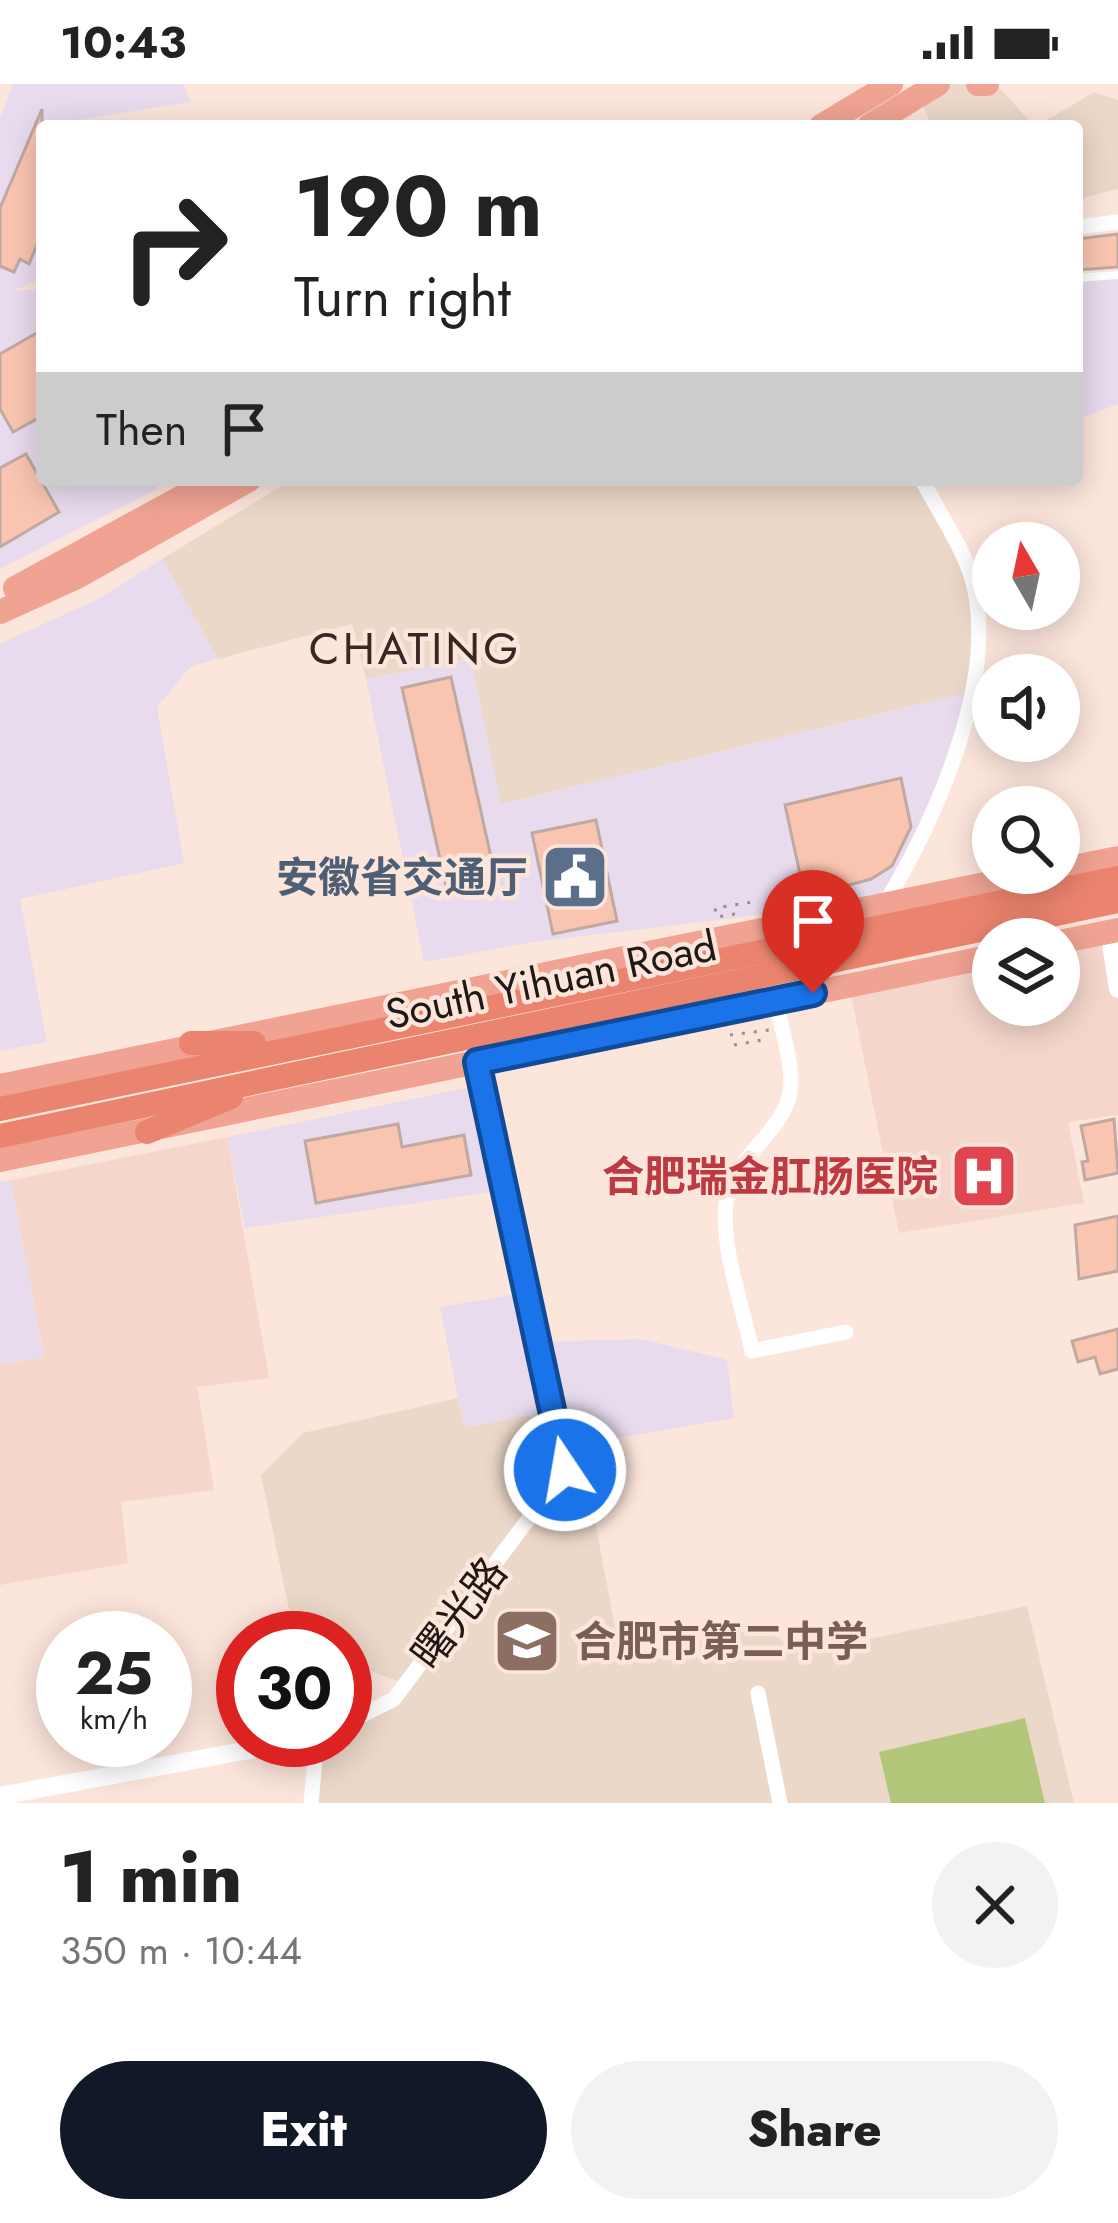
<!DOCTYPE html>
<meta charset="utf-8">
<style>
:root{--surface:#fff;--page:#f2f2f2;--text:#222;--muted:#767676;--accent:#111827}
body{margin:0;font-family:Jost,"Noto Sans SC",sans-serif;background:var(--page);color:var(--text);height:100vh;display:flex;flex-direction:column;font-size:45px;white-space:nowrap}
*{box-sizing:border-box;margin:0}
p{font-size:39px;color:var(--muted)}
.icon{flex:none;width:66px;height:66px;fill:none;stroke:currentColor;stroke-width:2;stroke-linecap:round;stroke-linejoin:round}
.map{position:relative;height:1719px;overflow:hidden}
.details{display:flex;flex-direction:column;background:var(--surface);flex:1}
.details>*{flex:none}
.hud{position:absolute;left:36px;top:36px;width:1047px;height:366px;border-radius:12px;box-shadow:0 6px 30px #0003;background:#fff;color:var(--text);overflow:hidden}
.needle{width:78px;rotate:351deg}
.controls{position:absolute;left:972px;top:438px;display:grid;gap:24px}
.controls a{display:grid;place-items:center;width:108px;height:108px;border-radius:50%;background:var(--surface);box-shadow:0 6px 30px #0003;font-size:60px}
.speed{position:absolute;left:36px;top:1527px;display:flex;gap:24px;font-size:60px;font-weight:700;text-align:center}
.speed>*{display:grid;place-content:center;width:156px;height:156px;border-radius:50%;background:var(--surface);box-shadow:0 6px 30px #0003;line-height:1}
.speed small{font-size:30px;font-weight:400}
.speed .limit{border:18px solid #d22;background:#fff;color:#111}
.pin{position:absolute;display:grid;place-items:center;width:102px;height:102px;color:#fff;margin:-123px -51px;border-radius:50% 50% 50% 0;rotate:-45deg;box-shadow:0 0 12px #0007}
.pin .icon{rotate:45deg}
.me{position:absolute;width:132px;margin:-66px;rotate:348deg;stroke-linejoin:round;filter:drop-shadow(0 0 9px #0008)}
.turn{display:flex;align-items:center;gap:42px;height:252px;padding:0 60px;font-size:54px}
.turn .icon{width:156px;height:156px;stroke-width:2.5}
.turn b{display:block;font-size:84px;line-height:102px}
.then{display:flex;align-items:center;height:114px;padding:0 60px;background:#0003;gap:24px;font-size:45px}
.round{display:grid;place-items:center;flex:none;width:126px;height:126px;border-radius:63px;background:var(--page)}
.summary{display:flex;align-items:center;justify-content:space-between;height:204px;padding:0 60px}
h1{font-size:72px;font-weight:800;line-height:90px}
.button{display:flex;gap:24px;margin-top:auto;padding:24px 60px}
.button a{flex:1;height:138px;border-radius:72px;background:var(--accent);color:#fff;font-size:48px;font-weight:800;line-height:138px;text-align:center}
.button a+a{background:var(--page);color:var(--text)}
.status{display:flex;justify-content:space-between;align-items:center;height:84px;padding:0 60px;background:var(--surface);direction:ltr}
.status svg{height:33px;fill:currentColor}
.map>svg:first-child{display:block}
.commercial{fill:#e8dbee}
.built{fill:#f5d6ca}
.education{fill:#ecd8c9}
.green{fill:#b2c77a}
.building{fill:#fac5b0;stroke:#bfa9a0;stroke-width:3}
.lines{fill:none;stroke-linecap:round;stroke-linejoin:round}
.path{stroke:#9d8d86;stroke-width:3;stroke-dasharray:3 9;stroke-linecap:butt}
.service{stroke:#fff;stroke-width:8}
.minor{stroke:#fff;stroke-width:15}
.tertiary{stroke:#fff;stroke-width:18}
.primary{stroke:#f0a392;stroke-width:24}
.trunk{stroke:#eb846e;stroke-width:24}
.route-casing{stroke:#114b97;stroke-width:30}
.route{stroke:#1a73e8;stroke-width:21}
.labels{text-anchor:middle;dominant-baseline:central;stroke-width:9;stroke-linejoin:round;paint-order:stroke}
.service-label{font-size:42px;font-weight:bold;fill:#4e5e75;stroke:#fce5db;text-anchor:end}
.street-label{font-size:42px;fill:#201815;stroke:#fce5db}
.health-label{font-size:42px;font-weight:bold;fill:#be3a42;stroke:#fce5db;text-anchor:end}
.education-label{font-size:42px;font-weight:bold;fill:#785e54;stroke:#fce5db;text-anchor:start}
.neighbourhood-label{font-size:45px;letter-spacing:3px;fill:#392821;stroke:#fce5db}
</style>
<div class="status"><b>10:43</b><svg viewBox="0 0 49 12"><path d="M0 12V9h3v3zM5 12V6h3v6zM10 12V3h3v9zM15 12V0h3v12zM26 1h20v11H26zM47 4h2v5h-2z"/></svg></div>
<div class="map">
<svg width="1118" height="1719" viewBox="0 0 1118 1719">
<rect width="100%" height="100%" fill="#fce5db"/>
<g class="commercial">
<polygon points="13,0 184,0 190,18 42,42 42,195 13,207 42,205 42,396 153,396 157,405 0,485 0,35"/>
<polygon points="1118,191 1118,320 1077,336 1077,194"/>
<polygon points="162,475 218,575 191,582 157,623 184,779 20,815 47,958 0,967 0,560 100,514"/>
<polygon points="471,574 502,720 971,608 953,678 887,816 533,858 424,878 366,595"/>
<polygon points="481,1001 505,1106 245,1144 227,1053"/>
<polygon points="11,1096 44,1273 0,1281 0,1098"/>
<polygon points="527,1208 538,1258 642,1255 727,1276 734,1334 560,1364 552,1327 464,1344 440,1223"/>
</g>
<g class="built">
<polygon points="1109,848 1118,905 1118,1031 1068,1038 1084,1119 899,1149 849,901 993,872 993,921 1059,921 1059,858"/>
<polygon points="227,1053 269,1294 197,1303 214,1406 121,1418 128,1479 0,1501 0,1281 44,1273 11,1096"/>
</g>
<g class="education">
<polygon points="938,0 996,0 1034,42 932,42 918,12"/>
<polygon points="1094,8 1118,16 1118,105 1077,115 1077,42 1037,42"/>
<polygon points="291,396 922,396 971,493 971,608 501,720 471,574 366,595 352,540 218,575 162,475"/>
<polygon points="458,1314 464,1344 552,1327 565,1386 586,1390 621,1575 762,1544 802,1569 1027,1522 1074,1719 311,1719 317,1656 345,1656 345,1640 405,1600 345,1577 345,1554 295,1554 261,1391 303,1349"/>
</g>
<polygon class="green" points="1025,1634 1045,1719 891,1719 879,1668"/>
<g class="building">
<polygon points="42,25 42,149 29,180 20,175 14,188 0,182 0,124"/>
<polygon points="1118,150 1118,183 1077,186 1077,155"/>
<polygon points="42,246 42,332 13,348 0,325 0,270"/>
<polygon points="26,370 59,428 0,463 0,384"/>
<polygon points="451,593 497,800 448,811 402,604"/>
<polygon points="901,694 911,743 892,782 871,795 805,813 785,721"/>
<polygon points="596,736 617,837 553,850 532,749"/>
<polygon points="1114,1035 1118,1089 1085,1096 1082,1078 1088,1077 1081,1042"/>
<polygon points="398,1040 402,1063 464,1051 471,1091 316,1119 305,1057"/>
<polygon points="1118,1132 1118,1187 1079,1195 1075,1141"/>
<polygon points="1118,1245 1118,1285 1100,1290 1095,1273 1078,1278 1072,1257"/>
</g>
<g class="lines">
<g class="path">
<polyline points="735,830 717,833 715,824 759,817"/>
<polyline points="730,951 769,946"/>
<polyline points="734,961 768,955"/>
</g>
<polyline class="service" points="1077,194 1118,191"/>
<g class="minor">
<polyline points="1077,143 1118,138"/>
<path d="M887,816C936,734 1000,592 972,495C962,461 938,427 922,396"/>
<path d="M776,916C780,942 795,984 790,1009C780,1053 731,1073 726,1120C721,1166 743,1222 752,1267L846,1248"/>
<polyline points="758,1609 780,1719"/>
<polyline points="345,1640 394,1615 565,1386 477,978"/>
<polyline points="311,1719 317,1656"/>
</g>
<g class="tertiary">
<polyline points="1109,848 1118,905"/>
<polyline points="0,1712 303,1656"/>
</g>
<g class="primary">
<polyline points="978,0 987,0"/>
<polyline points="821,42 891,0"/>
<polyline points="869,42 938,0"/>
<polyline points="15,504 213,396"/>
<polyline points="0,528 77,493 249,396"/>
<polyline points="1059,786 1118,774"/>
<polyline points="1059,858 1118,846"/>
<polyline points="0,1002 1039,789"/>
<polyline points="0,1076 993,872"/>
</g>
<g class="trunk">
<polyline points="191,959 254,959"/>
<polyline points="0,1025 1118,794"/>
<polyline points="147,1048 231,1013"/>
<polyline points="0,1052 1118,817"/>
</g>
</g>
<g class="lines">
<g class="route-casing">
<polyline id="route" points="565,1386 477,978 813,909"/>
</g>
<use href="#route" class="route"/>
</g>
<defs>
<g id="civic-square" transform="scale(3.45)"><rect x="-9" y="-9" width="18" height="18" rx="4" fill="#5c6f8a" stroke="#fce5db"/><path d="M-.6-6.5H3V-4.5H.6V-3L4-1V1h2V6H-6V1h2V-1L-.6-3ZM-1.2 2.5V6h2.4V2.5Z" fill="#fff"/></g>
<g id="hospital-square" transform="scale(3.45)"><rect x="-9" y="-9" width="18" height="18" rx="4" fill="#e0444e" stroke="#fce5db"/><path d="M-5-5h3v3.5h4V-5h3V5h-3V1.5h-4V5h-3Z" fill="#fff"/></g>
<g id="school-square" transform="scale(3.45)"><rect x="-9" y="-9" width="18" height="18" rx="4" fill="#8d6e63" stroke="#fce5db"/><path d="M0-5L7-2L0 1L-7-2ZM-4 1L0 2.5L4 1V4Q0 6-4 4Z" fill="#fff"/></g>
</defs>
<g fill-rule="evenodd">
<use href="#civic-square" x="575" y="793"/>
<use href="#hospital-square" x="984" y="1092"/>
<use href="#school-square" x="527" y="1557"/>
</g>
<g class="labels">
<g class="service-label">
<text x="528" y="793">安徽省交通厅</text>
</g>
<g class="street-label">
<text transform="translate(551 896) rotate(-12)">South Yihuan Road</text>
<text transform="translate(459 1529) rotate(-53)">曙光路</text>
</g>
<g class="health-label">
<text x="938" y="1092">合肥瑞金肛肠医院</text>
</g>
<g class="education-label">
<text x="574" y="1557">合肥市第二中学</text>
</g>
<g class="neighbourhood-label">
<text x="415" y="564">CHATING</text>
</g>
</g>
</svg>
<div class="controls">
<a><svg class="needle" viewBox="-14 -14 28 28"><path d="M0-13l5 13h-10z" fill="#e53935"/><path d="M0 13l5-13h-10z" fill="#767676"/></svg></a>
<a><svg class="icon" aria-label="sound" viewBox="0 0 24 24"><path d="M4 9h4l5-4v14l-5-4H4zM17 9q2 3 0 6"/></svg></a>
<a><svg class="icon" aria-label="search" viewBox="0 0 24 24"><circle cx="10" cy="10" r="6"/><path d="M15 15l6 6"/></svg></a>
<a><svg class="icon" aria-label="layers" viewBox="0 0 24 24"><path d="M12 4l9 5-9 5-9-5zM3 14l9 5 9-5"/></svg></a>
</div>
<div class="speed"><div>25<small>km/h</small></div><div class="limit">30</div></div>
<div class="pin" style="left:813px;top:909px;background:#d93025"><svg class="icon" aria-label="arrive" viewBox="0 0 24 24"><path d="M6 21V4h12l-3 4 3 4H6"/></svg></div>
<svg class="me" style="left:565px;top:1386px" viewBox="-20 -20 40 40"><circle r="17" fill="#1a73e8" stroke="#fff" stroke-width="3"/><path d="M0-11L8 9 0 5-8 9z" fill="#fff"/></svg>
<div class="hud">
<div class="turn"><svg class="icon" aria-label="right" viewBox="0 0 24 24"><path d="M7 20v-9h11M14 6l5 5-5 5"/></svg><div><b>190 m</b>Turn right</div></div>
<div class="then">Then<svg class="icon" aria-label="arrive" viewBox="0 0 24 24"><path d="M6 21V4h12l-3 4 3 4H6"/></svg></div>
</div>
</div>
<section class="details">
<div class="summary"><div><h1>1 min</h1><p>350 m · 10:44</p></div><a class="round"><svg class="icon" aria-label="close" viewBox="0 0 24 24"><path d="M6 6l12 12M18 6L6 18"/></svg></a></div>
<div class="button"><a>Exit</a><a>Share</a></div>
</section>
